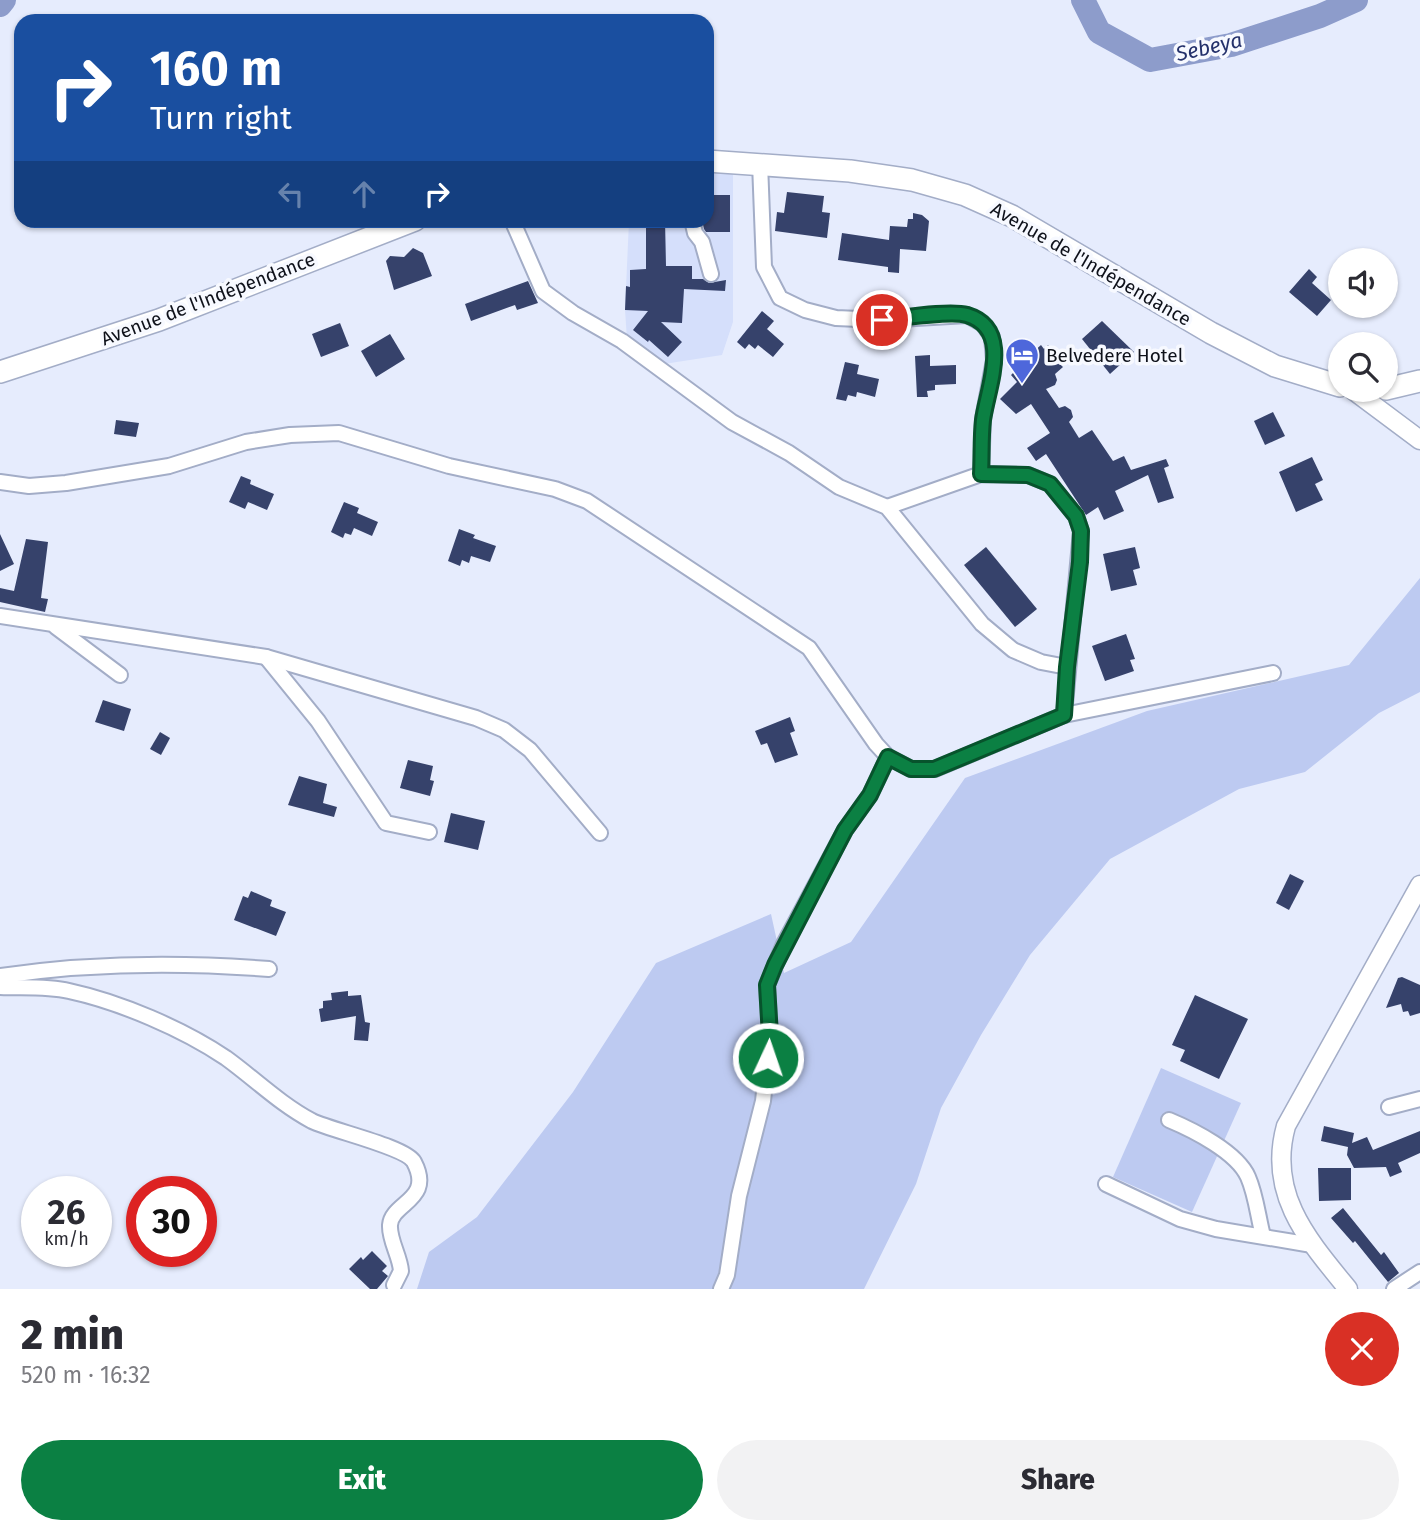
<!DOCTYPE html>
<meta charset="utf-8">
<style>
:root{--surface:#fff;--page:#f2f2f3;--text:#2b2b33;--muted:#7c7c81;--accent:#0b8043}
body{margin:0;font-family:"Fira Sans",sans-serif;background:var(--page);color:var(--text);height:100vh;display:flex;flex-direction:column;font-size:26px;white-space:nowrap}
*{box-sizing:border-box;margin:0}
p{font-size:23px;color:var(--muted)}
.icon{flex:none;width:38px;height:38px;fill:none;stroke:currentColor;stroke-width:2;stroke-linecap:round;stroke-linejoin:round}
.map{position:relative;height:1289px;overflow:hidden}
.details{display:flex;flex-direction:column;background:var(--surface);flex:1}
.details>*{flex:none}
.hud{position:absolute;left:14px;top:14px;width:700px;height:214px;border-radius:21px;box-shadow:0 2px 5px #0004;background:#1a4fa0;color:#fff;overflow:hidden}
.tools{position:absolute;left:1328px;top:248px;display:grid;gap:14px}
.tools a{display:grid;place-items:center;width:70px;height:70px;border-radius:50%;background:var(--surface);box-shadow:0 2px 5px #0004;font-size:35px}
.speed{position:absolute;left:21px;top:1176px;display:flex;gap:14px;font-size:35px;font-weight:700;text-align:center}
.speed>*{display:grid;place-content:center;width:91px;height:91px;border-radius:50%;background:var(--surface);box-shadow:0 2px 5px #0004;line-height:1}
.speed small{font-size:18px;font-weight:400}
.speed .limit{border:10px solid #d22;background:#fff;color:#111}
.pin{position:absolute;display:grid;place-items:center;width:60px;height:60px;color:#fff;margin:-30px;border:4px solid #fff;border-radius:50%;box-shadow:0 2px 7px #0007}
.me{position:absolute;width:77px;margin:-38px;rotate:3deg;stroke-linejoin:round;filter:drop-shadow(0 0 5px #0008)}
.turn{display:flex;align-items:center;gap:24px;height:147px;padding:0 21px;font-size:32px}
.turn .icon{width:91px;height:91px;stroke-width:2.5}
.turn b{display:block;font-size:49px;line-height:60px}
.lanes{display:flex;align-items:center;height:66px;padding:0 21px;background:#0003;justify-content:center;gap:35px;direction:ltr}
.lanes .off{opacity:.35}
.round{display:grid;place-items:center;flex:none;width:74px;height:74px;border-radius:37px;background:var(--page)}
.headline{display:flex;align-items:center;justify-content:space-between;height:119px;padding:0 21px}
h1{font-size:42px;font-weight:800;line-height:52px}
.primary-button{display:flex;gap:14px;margin-top:auto;padding:14px 21px}
.primary-button a{flex:1;height:80px;border-radius:42px;background:var(--accent);color:#fff;font-size:28px;font-weight:800;line-height:80px;text-align:center}
.primary-button a+a{background:var(--page);color:var(--text)}
.map>svg:first-child{display:block}
.built{fill:#d5dffb}
.green{fill:#bdcaf1}
.lines{fill:none;stroke-linecap:round;stroke-linejoin:round}
.river{stroke:#8d9ccb;stroke-width:24}
.building{fill:#36426b}
.minor-casing{stroke:#a3adc7;stroke-width:18}
.major-casing{stroke:#a3adc7;stroke-width:21}
.highway-casing{stroke:#a3adc7;stroke-width:24}
.minor{stroke:#fff;stroke-width:14}
.major{stroke:#fff;stroke-width:18}
.highway{stroke:#fff;stroke-width:21}
.route-casing{stroke:#07532c;stroke-width:18}
.route{stroke:#0b8043;stroke-width:12}
.labels{text-anchor:middle;dominant-baseline:central;stroke-width:7;stroke-linejoin:round;paint-order:stroke}
.street-label{font-size:19px;fill:#0e111a;stroke:#f7f9ff}
.poi-label{font-size:19px;fill:#0e111a;stroke:#f7f9ff;text-anchor:start}
.water-label{font-size:21px;font-style:italic;fill:#24316b;stroke:#f7f9ff}
</style>
<div class="map">
<svg width="1420" height="1289" viewBox="0 0 1420 1289">
<rect width="100%" height="100%" fill="#e6ecfd"/>
<polygon class="built" points="707,169 733,171 733,322 722,355 664,364 627,339 625,310 629,221 707,220"/>
<g class="green">
<polygon points="1420,578 1420,692 1379,713 1305,772 1239,789 1110,859 1030,955 981,1035 941,1108 916,1184 864,1289 417,1289 429,1252 477,1217 573,1092 656,963 771,914 784,973 851,942 965,778 1147,711 1349,665"/>
<polygon points="1161,1068 1241,1103 1192,1212 1113,1177"/>
</g>
<g class="lines">
<g class="river">
<polyline points="1083,0 1099,32 1150,60 1231,45 1320,16 1356,0"/>
<polyline points="0,5 4,0"/>
</g>
</g>
<g class="building">
<polygon points="787,192 824,196 822,212 830,213 827,238 775,231 777,212 784,213"/>
<polygon points="713,195 730,195 730,232 706,232 704,229 702,220 707,220 707,213 713,212"/>
<polygon points="913,213 922,215 929,221 926,251 900,249 899,273 888,272 888,267 838,260 842,233 889,240 890,226 907,227 908,219 913,219"/>
<polygon points="646,220 665,220 666,266 692,266 692,279 703,279 709,283 726,280 725,291 684,289 682,323 661,322 682,342 668,357 649,340 648,342 633,330 648,311 625,310 626,286 630,287 630,270 646,269"/>
<polygon points="413,248 423,253 432,276 394,290 386,261 390,256 404,257"/>
<polygon points="1309,269 1317,277 1312,283 1331,300 1317,316 1289,292"/>
<polygon points="528,281 538,303 517,310 515,305 471,321 465,304"/>
<polygon points="762,311 774,321 767,329 784,344 773,357 758,345 755,349 749,344 745,349 737,342"/>
<polygon points="1102,321 1134,352 1110,374 1082,339"/>
<polygon points="340,323 349,346 321,357 312,334"/>
<polygon points="390,334 405,359 376,377 361,351"/>
<polygon points="1041,345 1044,349 1048,345 1064,360 1060,364 1063,367 1055,374 1057,380 1055,385 1046,389 1059,408 1065,406 1071,410 1073,417 1069,422 1079,438 1092,430 1113,461 1124,456 1131,470 1166,459 1169,466 1164,468 1174,498 1158,503 1148,475 1115,491 1124,511 1104,520 1098,507 1086,515 1046,454 1036,461 1027,448 1050,433 1031,404 1016,414 1000,399 1017,382 1011,375 1023,363 1020,358 1023,353 1028,350 1033,352"/>
<polygon points="930,355 930,366 956,365 956,384 935,385 935,390 927,391 928,397 917,397 915,356"/>
<polygon points="845,362 859,365 857,374 879,379 875,397 857,392 856,397 848,395 846,401 836,399"/>
<polygon points="1273,412 1285,436 1265,445 1254,421"/>
<polygon points="116,420 139,423 136,437 114,434"/>
<polygon points="1312,457 1323,480 1315,484 1323,500 1296,512 1279,472"/>
<polygon points="241,476 251,480 250,484 274,494 267,510 248,502 245,509 229,502"/>
<polygon points="344,502 359,508 357,513 378,522 372,536 354,528 351,535 345,533 343,538 331,532"/>
<polygon points="459,529 475,535 473,538 496,546 490,562 471,556 469,563 462,560 460,566 448,561"/>
<polygon points="0,534 14,564 0,571"/>
<polygon points="26,539 48,542 41,598 48,599 45,612 0,602 0,588 14,591"/>
<polygon points="986,547 1037,609 1015,627 964,565"/>
<polygon points="1135,547 1140,568 1133,570 1137,585 1111,591 1103,554"/>
<polygon points="1126,634 1135,659 1130,660 1134,671 1105,681 1092,646"/>
<polygon points="103,700 131,709 124,731 95,722"/>
<polygon points="790,717 795,731 790,733 798,755 775,763 767,743 761,745 755,731"/>
<polygon points="160,732 170,738 161,755 150,749"/>
<polygon points="408,760 433,766 430,780 434,781 430,796 400,788"/>
<polygon points="299,776 327,784 323,803 337,807 334,817 288,805"/>
<polygon points="451,813 485,821 478,850 444,842"/>
<polygon points="1290,874 1304,881 1289,910 1276,903"/>
<polygon points="251,891 272,900 270,906 286,912 276,936 234,920 243,896 248,898"/>
<polygon points="1402,977 1420,985 1420,1013 1410,1016 1408,1011 1403,1012 1401,1004 1386,1008 1398,978"/>
<polygon points="348,991 348,996 361,995 365,1022 370,1023 368,1041 354,1040 356,1016 321,1022 319,1009 323,1008 323,1001 332,1000 331,993"/>
<polygon points="1195,995 1248,1019 1219,1079 1180,1061 1185,1050 1172,1045"/>
<polygon points="1324,1126 1354,1133 1352,1143 1367,1137 1373,1150 1420,1131 1420,1153 1398,1163 1402,1172 1390,1177 1386,1167 1354,1168 1347,1155 1348,1147 1321,1141"/>
<polygon points="1318,1168 1351,1168 1351,1200 1319,1201"/>
<polygon points="1343,1208 1381,1255 1384,1252 1399,1273 1388,1282 1355,1241 1353,1243 1331,1218"/>
<polygon points="372,1251 387,1266 382,1271 388,1276 377,1289 370,1289 349,1269 361,1257 363,1260"/>
</g>
<g class="lines">
<g class="minor-casing">
<g id="minor">
<polyline points="760,163 764,267 780,298 805,310 836,318 882,320 967,315 983,324 992,337 994,360 983,419 981,474"/>
<polyline points="512,220 543,291 573,313 622,341 732,422 789,453 839,487 887,507 982,624 1013,650 1041,662 1067,667"/>
<polyline points="692,220 695,233 702,242 711,274"/>
<polyline points="0,482 29,486 66,483 169,466 246,442 290,435 339,433 449,466 555,489 587,501 809,648 876,744 888,757 911,769 935,769 1064,715 1273,673"/>
<polyline points="887,507 981,474 1028,475 1050,484 1076,516 1081,531 1064,715"/>
<polyline points="0,616 266,657 476,718 504,730 530,750 600,833"/>
<polyline points="56,627 120,675"/>
<polyline points="266,657 318,721 386,823 429,832"/>
<path d="M0,976C89,963 180,962 269,969"/>
<path d="M0,987C22,988 47,986 69,991C120,1002 183,1029 226,1058C255,1079 280,1104 312,1121C333,1131 406,1147 414,1162C434,1200 392,1202 390,1225C389,1240 400,1256 401,1271L394,1285"/>
<polyline points="1389,1107 1420,1099"/>
<path d="M1169,1120C1193,1130 1237,1152 1248,1177C1256,1195 1258,1217 1263,1236"/>
<polyline points="1106,1184 1180,1219 1216,1229 1312,1245"/>
<polyline points="721,1289 727,1275 739,1196 763,1101 770,1036 767,985 784,944 845,830 870,795 888,757"/>
<polyline points="1394,1289 1420,1272"/>
</g>
</g>
<g class="major-casing">
<g id="major">
<polyline points="1353,390 1420,440"/>
<path d="M1348,1289C1308,1240 1267,1194 1286,1126L1420,885"/>
</g>
</g>
<g class="highway-casing">
<g id="highway">
<polyline points="707,161 850,171 912,180 965,195 1012,216 1211,333 1275,366 1340,386"/>
<polyline points="0,372 159,320 415,220"/>
<polyline points="1386,389 1420,381"/>
</g>
</g>
<use href="#minor" class="minor"/>
<use href="#major" class="major"/>
<use href="#highway" class="highway"/>
</g>
<g class="lines">
<g class="route-casing">
<path id="route" d="M768,1058L770,1036L767,985L775,965L845,830L870,795L888,757L911,769H934L1064,715L1067,667L1080,562L1081,531L1076,516L1050,484L1028,475L981,474C982,456 981,438 983,420C987,389 1014,329 967,315C950,310 902,318 882,320"/>
</g>
<use href="#route" class="route"/>
</g>
<defs>
<g id="hotel-pin" transform="scale(1.75)"><path d="M0 17L-7.5 6A9.5 9.5 0 1 1 7.5 6Z" fill="#4e67db" stroke="#f7f9ff"/><path d="M-6-4.5h1.5V1H6V5H4.5V3h-9V5H-6ZM-4 0a1.8 1.8 0 1 1 3.6 0ZM.5 0V-2.5h3Q6-2.5 6 0Z" fill="#fff"/></g>
</defs>
<g fill-rule="evenodd">
<use href="#hotel-pin" x="1022" y="355"/>
</g>
<g class="labels">
<g class="street-label">
<text transform="translate(1091 264) rotate(30)">Avenue de l'Indépendance</text>
<text transform="translate(208 299) rotate(-21)">Avenue de l'Indépendance</text>
</g>
<g class="poi-label">
<text x="1046" y="355">Belvedere Hotel</text>
</g>
<g class="water-label">
<text transform="translate(1209 47) rotate(-13)">Sebeya</text>
</g>
</g>
</svg>
<div class="tools">
<a><svg class="icon" aria-label="sound" viewBox="0 0 24 24"><path d="M4 9h4l5-4v14l-5-4H4zM17 9q2 3 0 6"/></svg></a>
<a><svg class="icon" aria-label="search" viewBox="0 0 24 24"><circle cx="10" cy="10" r="6"/><path d="M15 15l6 6"/></svg></a>
</div>
<div class="speed"><div>26<small>km/h</small></div><div class="limit">30</div></div>
<div class="pin" style="left:882px;top:320px;background:#d93025"><svg class="icon" aria-label="arrive" viewBox="0 0 24 24"><path d="M6 21V4h12l-3 4 3 4H6"/></svg></div>
<svg class="me" style="left:768px;top:1058px" viewBox="-20 -20 40 40"><circle r="17" fill="#0b8043" stroke="#fff" stroke-width="3"/><path d="M0-11L8 9 0 5-8 9z" fill="#fff"/></svg>
<div class="hud">
<div class="turn"><svg class="icon" aria-label="right" viewBox="0 0 24 24"><path d="M7 20v-9h11M14 6l5 5-5 5"/></svg><div><b>160 m</b>Turn right</div></div>
<div class="lanes"><svg class="icon off" aria-label="left" viewBox="0 0 24 24"><path d="M17 20v-9H6M10 6l-5 5 5 5"/></svg><svg class="icon off" aria-label="ahead" viewBox="0 0 24 24"><path d="M12 20V5M6 11l6-6 6 6"/></svg><svg class="icon" aria-label="right" viewBox="0 0 24 24"><path d="M7 20v-9h11M14 6l5 5-5 5"/></svg></div>
</div>
</div>
<section class="details">
<div class="headline"><div><h1>2 min</h1><p>520 m · 16:32</p></div><a class="round" style="background:#d93025;color:#fff"><svg class="icon" aria-label="close" viewBox="0 0 24 24"><path d="M6 6l12 12M18 6L6 18"/></svg></a></div>
<div class="primary-button"><a>Exit</a><a>Share</a></div>
</section>
